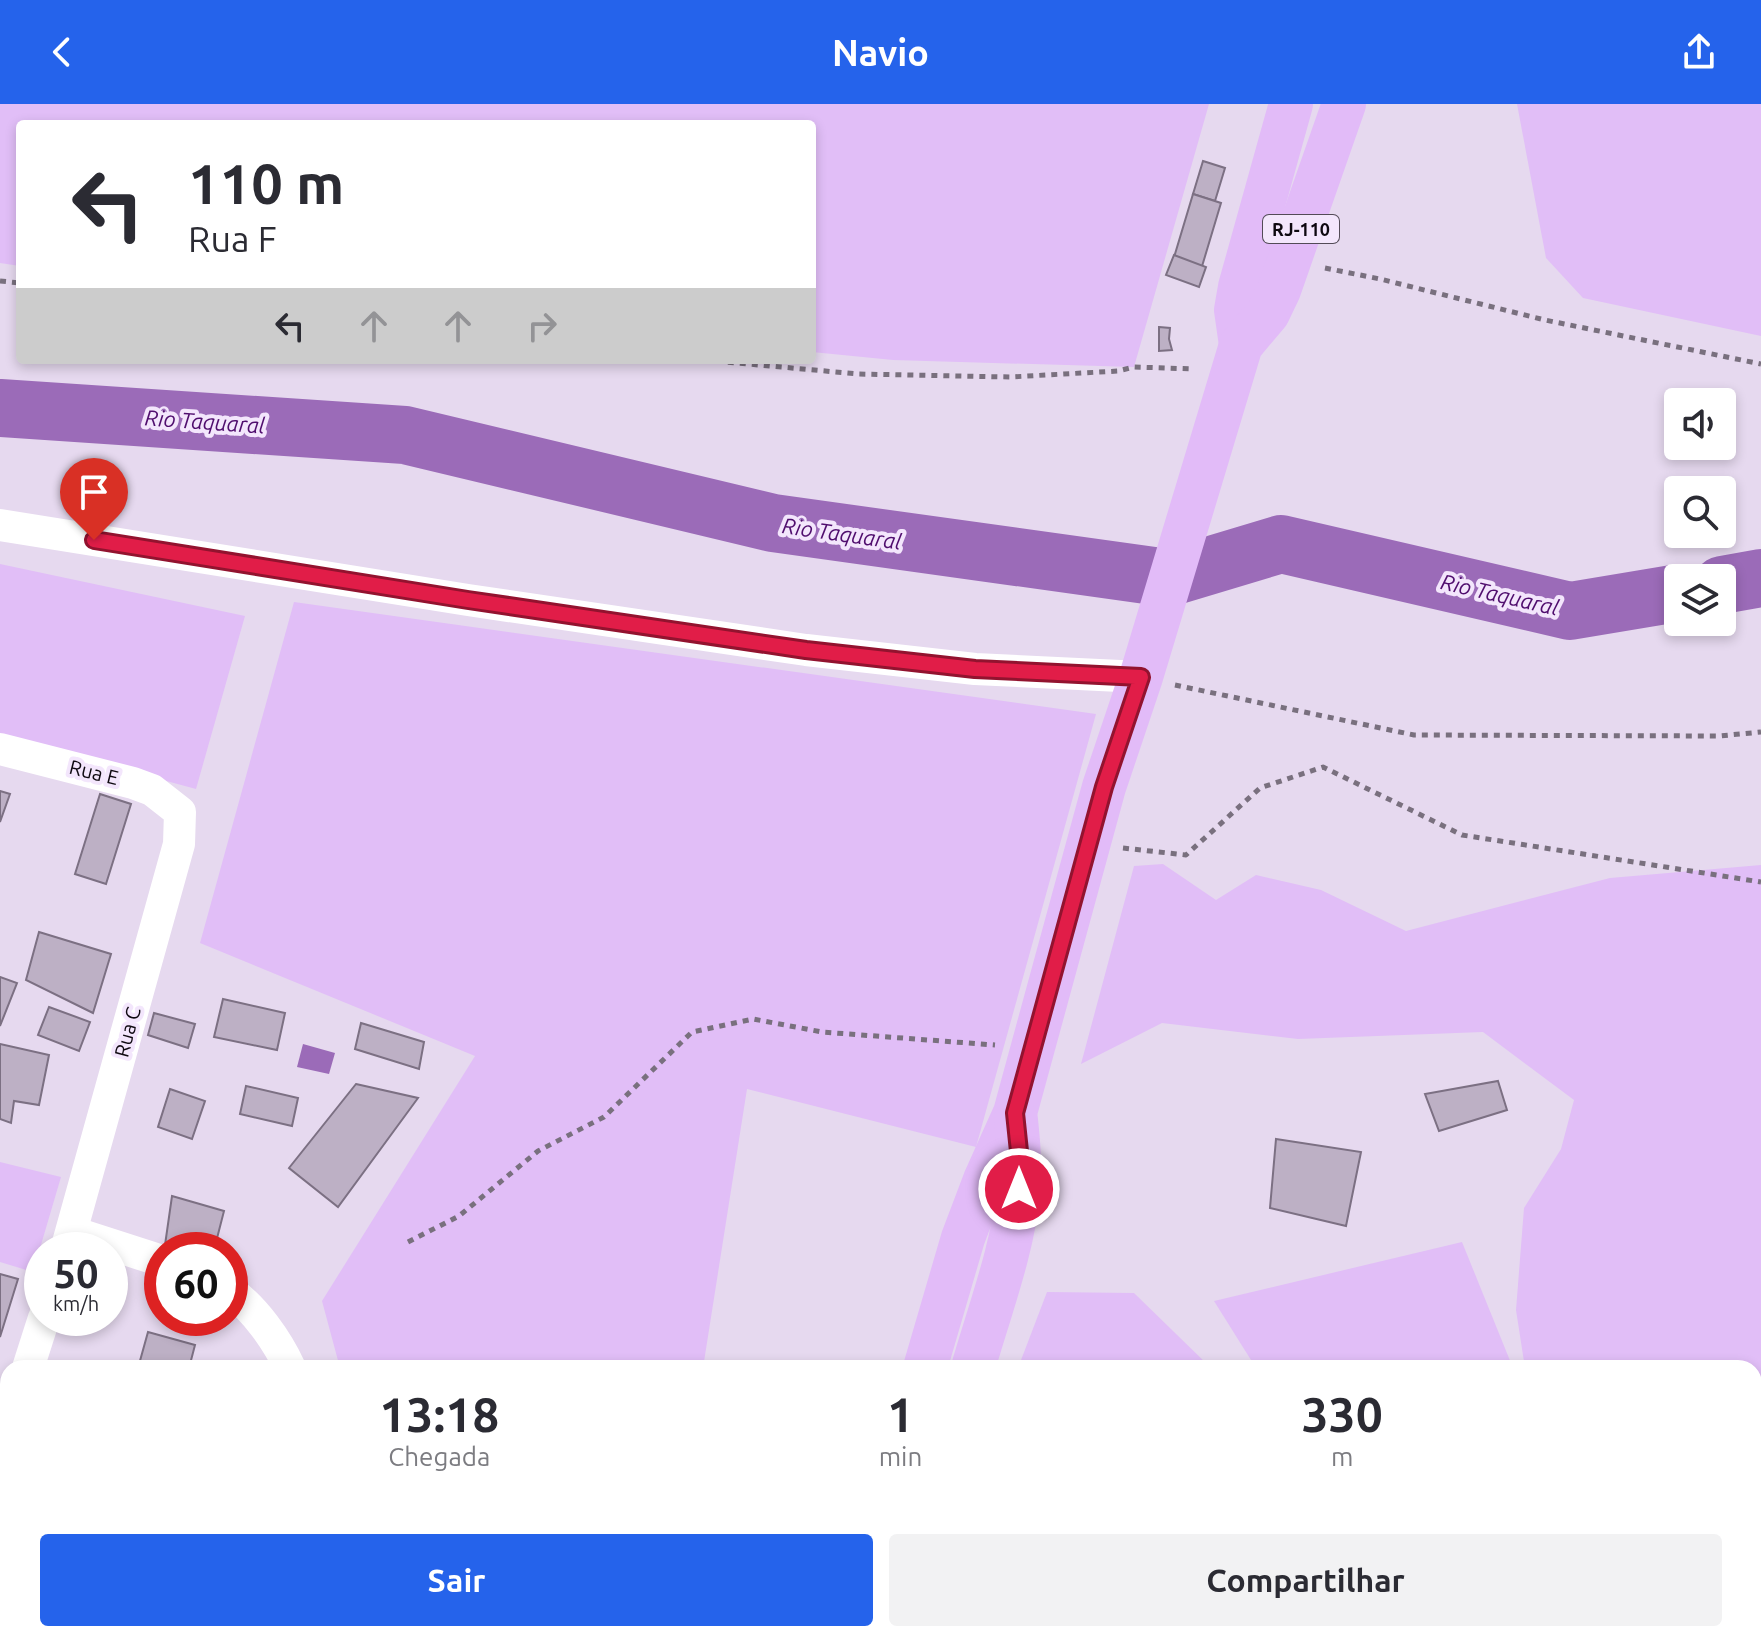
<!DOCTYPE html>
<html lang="pt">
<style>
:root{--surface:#fff;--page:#f2f2f3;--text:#2b2b33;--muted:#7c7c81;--accent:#2563eb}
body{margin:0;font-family:Ubuntu,sans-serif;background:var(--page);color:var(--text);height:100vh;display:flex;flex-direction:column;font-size:30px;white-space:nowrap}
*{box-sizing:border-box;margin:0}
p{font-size:26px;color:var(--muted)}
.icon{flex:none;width:44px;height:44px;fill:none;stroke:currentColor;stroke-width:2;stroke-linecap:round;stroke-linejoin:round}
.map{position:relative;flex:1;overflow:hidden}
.side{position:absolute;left:0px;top:1256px;width:1762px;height:282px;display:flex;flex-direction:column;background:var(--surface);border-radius:24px 24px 0 0;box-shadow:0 4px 12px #0003}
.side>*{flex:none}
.hud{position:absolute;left:16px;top:16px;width:800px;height:244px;border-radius:8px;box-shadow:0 4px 12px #0003;background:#fff;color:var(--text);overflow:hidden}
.tools{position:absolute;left:1664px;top:284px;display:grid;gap:16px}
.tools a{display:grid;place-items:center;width:72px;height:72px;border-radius:8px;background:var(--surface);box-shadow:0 4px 12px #0003;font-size:40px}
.speed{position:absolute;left:24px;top:1128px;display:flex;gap:16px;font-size:40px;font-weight:700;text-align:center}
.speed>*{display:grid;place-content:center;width:104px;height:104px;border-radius:50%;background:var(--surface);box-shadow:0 4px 12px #0003;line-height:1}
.speed small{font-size:20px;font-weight:400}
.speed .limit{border:12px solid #d22;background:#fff;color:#111}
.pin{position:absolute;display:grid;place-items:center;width:68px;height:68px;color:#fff;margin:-82px -34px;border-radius:50% 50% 50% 0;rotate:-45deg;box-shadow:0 0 8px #0007}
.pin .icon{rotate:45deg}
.me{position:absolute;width:88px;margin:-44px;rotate:0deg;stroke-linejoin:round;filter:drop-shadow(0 0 6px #0008)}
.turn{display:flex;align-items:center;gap:28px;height:168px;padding:0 40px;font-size:36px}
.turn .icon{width:104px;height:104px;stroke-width:2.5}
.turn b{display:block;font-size:56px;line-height:68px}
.lanes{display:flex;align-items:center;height:76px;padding:0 40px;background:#0003;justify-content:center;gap:40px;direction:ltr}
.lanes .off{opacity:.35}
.eta{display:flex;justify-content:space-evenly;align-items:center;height:136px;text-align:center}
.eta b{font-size:48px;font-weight:700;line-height:56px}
.button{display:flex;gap:16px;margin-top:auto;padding:16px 40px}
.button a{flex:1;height:92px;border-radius:8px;background:var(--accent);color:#fff;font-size:32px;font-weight:700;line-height:92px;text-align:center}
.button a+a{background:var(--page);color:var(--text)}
header{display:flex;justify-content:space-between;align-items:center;height:104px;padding:0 40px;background:var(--accent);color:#fff;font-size:36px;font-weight:700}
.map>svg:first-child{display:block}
.green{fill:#e1bef7}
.water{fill:#9b6bb8}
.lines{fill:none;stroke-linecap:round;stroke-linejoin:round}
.river{stroke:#9b6bb8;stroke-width:58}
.building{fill:#bdb0c5;stroke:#7c7083;stroke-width:2}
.path{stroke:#79707e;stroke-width:5;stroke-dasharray:6 6;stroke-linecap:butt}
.street{stroke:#fff;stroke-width:32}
.primary{stroke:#e2bbf8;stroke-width:44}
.route-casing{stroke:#92132f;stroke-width:20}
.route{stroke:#e11d48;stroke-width:14}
.labels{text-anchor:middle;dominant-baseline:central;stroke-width:8;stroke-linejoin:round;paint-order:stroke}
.shield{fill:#f3e6fc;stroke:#534b57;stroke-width:2}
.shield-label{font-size:18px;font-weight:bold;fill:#0e0910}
.street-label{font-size:20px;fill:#0e0910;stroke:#f3e6fc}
.water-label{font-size:22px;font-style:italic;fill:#500e6e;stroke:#f3e6fc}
</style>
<header><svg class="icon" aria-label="back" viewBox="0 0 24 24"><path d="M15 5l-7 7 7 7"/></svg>Navio<svg class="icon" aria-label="share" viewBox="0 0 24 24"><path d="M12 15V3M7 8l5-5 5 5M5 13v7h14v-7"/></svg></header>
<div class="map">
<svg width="1761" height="1537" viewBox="0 0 1761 1537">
<rect width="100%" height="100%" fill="#e6d9ef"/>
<g class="green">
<polygon points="0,0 1209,0 1134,263 893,256 812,248 812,20 20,20 20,162 0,159"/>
<polygon points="1517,0 1761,0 1761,232 1583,194 1546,154"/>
<polygon points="0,460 245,512 196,685 0,632"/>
<polygon points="294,498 1096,610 976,1043 747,985 703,1264 340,1264 322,1197 475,952 200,839"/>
<polygon points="1163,760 1216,796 1256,771 1321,786 1406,827 1610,774 1761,761 1761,1482 1754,1477 1754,1264 1525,1264 1516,1206 1524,1104 1561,1045 1574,996 1483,928 1298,935 1162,919 1081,960 1134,762"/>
<polygon points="0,1058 61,1073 33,1168 0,1158"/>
<polygon points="1462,1138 1513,1264 1256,1264 1214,1197"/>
<polygon points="1047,1188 1134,1189 1211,1264 1018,1264"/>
<polygon points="369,1530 811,1530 809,1537 367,1537"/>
<polygon points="951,1530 1342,1530 1341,1537 949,1537"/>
<polygon points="1421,1530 1699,1530 1711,1537 1427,1537"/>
</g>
<polygon class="water" points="303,940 335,949 329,970 297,963"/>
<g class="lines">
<g class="river">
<polyline points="0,304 405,331 773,419 1168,474 1281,440 1570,507 1678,489"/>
<polyline points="1722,481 1761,474"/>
</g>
</g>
<g class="building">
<polygon points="1203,57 1225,64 1215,97 1193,90"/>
<polygon points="1193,90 1221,99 1200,169 1172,160"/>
<polygon points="1174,151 1206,163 1199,183 1166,171"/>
<polygon points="1159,223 1170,224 1169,235 1172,246 1159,247"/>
<polygon points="0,687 10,690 0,718"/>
<polygon points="100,690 131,700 106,780 75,770"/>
<polygon points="39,828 111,850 93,909 26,876"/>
<polygon points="0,873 17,879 0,922"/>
<polygon points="223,895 285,909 277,946 214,933"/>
<polygon points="49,903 90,918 79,947 38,931"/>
<polygon points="154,909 195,920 188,944 148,931"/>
<polygon points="361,919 424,938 419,965 355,945"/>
<polygon points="0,940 49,951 39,1001 14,997 11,1019 0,1015"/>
<polygon points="1498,977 1507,1006 1439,1027 1425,990"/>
<polygon points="356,980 418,994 338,1103 289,1064"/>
<polygon points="246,982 298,994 292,1022 240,1010"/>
<polygon points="170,985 205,997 192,1035 158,1023"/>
<polygon points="1276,1035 1361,1048 1346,1122 1270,1104"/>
<polygon points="172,1092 224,1107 214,1146 189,1146 165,1141"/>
<polygon points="0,1170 18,1175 0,1233"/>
<polygon points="148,1228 195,1241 189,1264 138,1264"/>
<polygon points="51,1530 108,1530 103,1537 49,1537"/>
</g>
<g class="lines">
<g class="path">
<polyline points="1325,164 1380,175 1545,216 1761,260"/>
<polyline points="0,177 20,179"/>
<polyline points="704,256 858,270 1010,273 1118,267 1134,263 1194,265"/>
<polyline points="1175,581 1414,631 1719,632 1761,628"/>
<polyline points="1123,744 1186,751 1260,684 1323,663 1462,731 1761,778"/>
<polyline points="408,1138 459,1112 538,1047 604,1013 692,928 753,915 822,928 995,941"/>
</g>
<g class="street">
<polyline points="0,421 468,496 806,546 975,565 1141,573"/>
<polyline points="0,645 133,679 152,686 180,708 179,740 66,1146"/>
<polyline points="72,1128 162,1157"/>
<path d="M230,1187C255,1205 277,1236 290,1264"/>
<polyline points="28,1264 44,1214"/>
<polyline points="0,1351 8,1326"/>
<polyline points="292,1537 293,1530"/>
</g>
<g class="primary">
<polyline points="1241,241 1236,206 1240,183 1291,0"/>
<polyline points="925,1264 963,1134 985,1076 1015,1009 1104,683 1141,573 1241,241 1268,209 1279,186 1344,0"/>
<path d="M973,1264C990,1205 1013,1145 1019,1084C1021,1061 1018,1038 1016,1016"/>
<polyline points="845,1537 847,1530"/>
<polyline points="893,1537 895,1530"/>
</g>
</g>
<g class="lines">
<g class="route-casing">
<polyline id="route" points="94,436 468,496 806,546 975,565 1141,573 1104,683 1015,1009 1020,1057 1019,1085"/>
</g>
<use href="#route" class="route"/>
</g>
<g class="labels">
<rect class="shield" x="1263" y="111" width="76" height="28" rx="6"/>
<g class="shield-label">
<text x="1301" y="125">RJ-110</text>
</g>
<g class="street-label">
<text transform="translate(94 668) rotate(14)">Rua E</text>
<text transform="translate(127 928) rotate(-75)">Rua C</text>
</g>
<g class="water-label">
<text transform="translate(205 317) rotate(4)">Rio Taquaral</text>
<text transform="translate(842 429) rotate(8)">Rio Taquaral</text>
<text transform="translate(1500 490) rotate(13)">Rio Taquaral</text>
</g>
</g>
</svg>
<div class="tools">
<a><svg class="icon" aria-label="sound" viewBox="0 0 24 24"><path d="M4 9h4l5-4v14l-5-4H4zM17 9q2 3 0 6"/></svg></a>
<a><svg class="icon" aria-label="search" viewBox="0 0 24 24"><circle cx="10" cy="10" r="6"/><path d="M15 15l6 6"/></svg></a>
<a><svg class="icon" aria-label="layers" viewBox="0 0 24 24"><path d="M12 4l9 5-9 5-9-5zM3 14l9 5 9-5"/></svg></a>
</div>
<div class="speed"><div>50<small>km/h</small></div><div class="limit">60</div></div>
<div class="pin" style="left:94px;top:436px;background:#d93025"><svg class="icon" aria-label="arrive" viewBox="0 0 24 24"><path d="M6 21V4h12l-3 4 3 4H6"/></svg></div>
<svg class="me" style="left:1019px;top:1085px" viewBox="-20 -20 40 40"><circle r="17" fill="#e11d48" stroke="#fff" stroke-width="3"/><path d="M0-11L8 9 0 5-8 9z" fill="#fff"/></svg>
<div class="hud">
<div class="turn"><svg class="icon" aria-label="left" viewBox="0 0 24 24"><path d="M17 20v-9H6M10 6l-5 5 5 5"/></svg><div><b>110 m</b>Rua F</div></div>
<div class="lanes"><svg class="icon" aria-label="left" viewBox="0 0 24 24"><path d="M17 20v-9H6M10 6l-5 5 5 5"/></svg><svg class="icon off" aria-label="ahead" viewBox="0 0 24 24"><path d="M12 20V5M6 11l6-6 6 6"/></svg><svg class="icon off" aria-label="ahead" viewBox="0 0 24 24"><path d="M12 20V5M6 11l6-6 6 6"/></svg><svg class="icon off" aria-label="right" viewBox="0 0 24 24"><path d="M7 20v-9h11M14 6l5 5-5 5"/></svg></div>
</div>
<section class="side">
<div class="eta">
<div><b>13:18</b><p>Chegada</p></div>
<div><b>1</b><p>min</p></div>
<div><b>330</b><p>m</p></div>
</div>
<div class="button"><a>Sair</a><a>Compartilhar</a></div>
</section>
</div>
